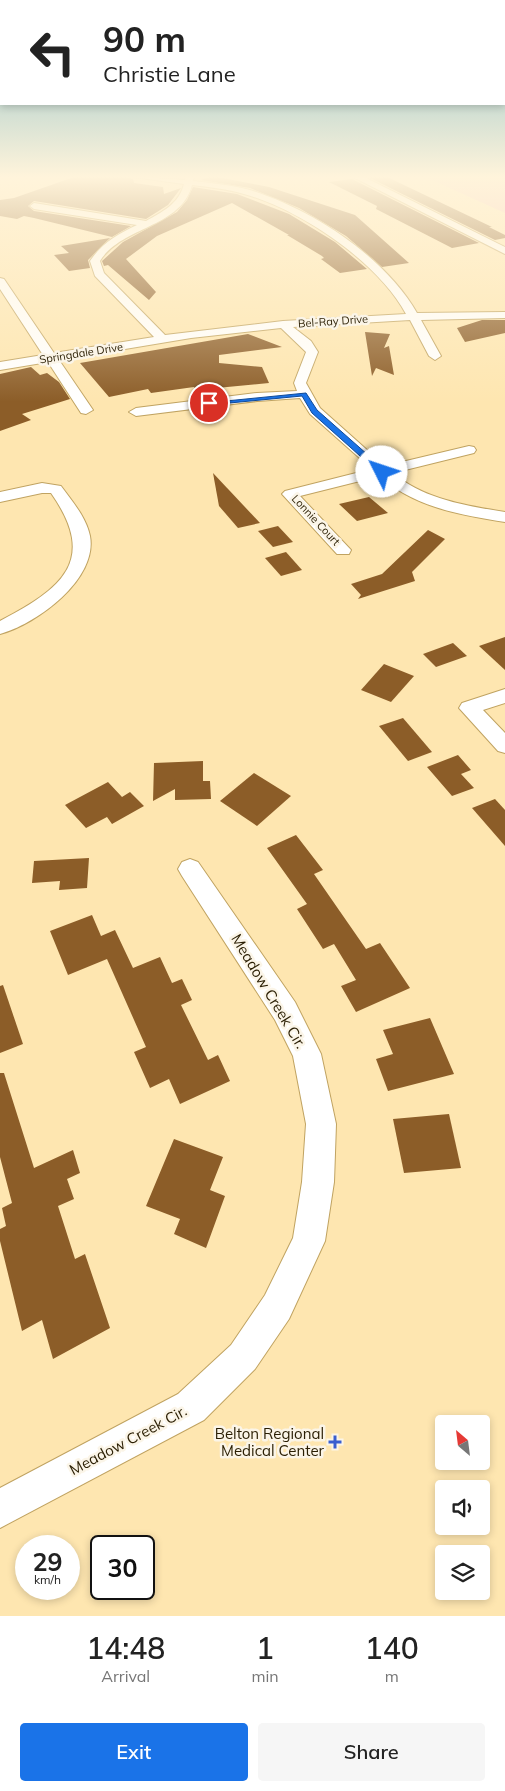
<!DOCTYPE html>
<style>
:root{--surface:#fff;--page:#f6f6f6;--text:#222;--muted:#767676;--accent:#1a73e8}
body{margin:0;font-family:Mulish,sans-serif;background:var(--page);color:var(--text);height:100vh;display:flex;flex-direction:column;font-size:19px;white-space:nowrap}
*{box-sizing:border-box;margin:0}
p{font-size:16px;color:var(--muted)}
.icon{flex:none;width:28px;height:28px;fill:none;stroke:currentColor;stroke-width:2;stroke-linecap:round;stroke-linejoin:round}
.map{position:relative;height:1616px;overflow:hidden}
.side{display:flex;flex-direction:column;background:var(--surface);flex:1}
.side>*{flex:none}
.top-card{position:absolute;left:0px;top:0px;width:505px;height:105px;box-shadow:0 2px 8px #0003;background:#fff;color:var(--text);overflow:hidden}
.needle{width:32px;rotate:332deg}
.controls{position:absolute;left:435px;top:1415px;display:grid;gap:10px}
.controls a{display:grid;place-items:center;width:55px;height:55px;border-radius:5px;background:var(--surface);box-shadow:0 2px 8px #0003;font-size:25px}
.speed{position:absolute;left:15px;top:1535px;display:flex;gap:10px;font-size:25px;font-weight:700;text-align:center}
.speed>*{display:grid;place-content:center;width:65px;height:65px;border-radius:50%;background:var(--surface);box-shadow:0 2px 8px #0003;line-height:1}
.speed small{font-size:12px;font-weight:400}
.speed .limit{border:2px solid #111;border-radius:8px;background:#fff;color:#111}
.pin{position:absolute;display:grid;place-items:center;width:42px;height:42px;color:#fff;margin:-21px;border:2px solid #fff;border-radius:50%;box-shadow:0 1px 5px #0007}
.me{position:absolute;width:55px;margin:-28px;rotate:311deg;stroke-linejoin:round;filter:drop-shadow(0 0 4px #0008)}
.turn{display:flex;align-items:center;gap:18px;height:105px;padding:0 20px;font-size:22px}
.turn .icon{width:65px;height:65px;stroke-width:2.5}
.turn b{display:block;font-size:35px;line-height:42px}
.eta{display:flex;justify-content:space-evenly;align-items:center;height:85px;text-align:center}
.eta b{font-size:30px;font-weight:600;line-height:35px}
.action{display:flex;gap:10px;margin-top:auto;padding:10px 20px}
.action a{flex:1;height:58px;border-radius:5px;background:var(--accent);color:#fff;font-size:20px;font-weight:600;line-height:58px;text-align:center}
.action a+a{background:var(--page);color:var(--text)}
.map>svg:first-child{display:block}
.green{fill:#f8c4be}
.building{fill:#8c5d28}
.lines{fill:none;stroke-linecap:round;stroke-linejoin:round}
.minor-casing{stroke:#c0a361;stroke-width:2}
.minor{fill:#fff;fill-rule:evenodd}
.route{fill:#1a73e8;stroke:#114b97}
.poi-dot{fill:#395ecf;stroke:#fbf5e8;stroke-width:2}
.labels{text-anchor:middle;dominant-baseline:central;stroke-width:5;stroke-linejoin:round;paint-order:stroke}
.far-street-label{font-size:11px;fill:#2a1e03;stroke:#fbf5e8}
.near-street-label{font-size:15px;fill:#2a1e03;stroke:#fbf5e8}
.near-poi-label{font-size:15px;fill:#2a1e03;stroke:#fbf5e8;text-anchor:end}
</style>
<div class="map">
<svg width="505" height="1616" viewBox="0 0 505 1616">
<rect width="100%" height="100%" fill="#fee6b0"/>
<polygon class="green" points="423,176 505,176 505,213"/>
<g class="building">
<polygon points="77,176 124,176 133,179 134,183 163,187 164,194 181,188 168,205 146,219 34,201 28,206 34,211 131,226 112,237 34,218 24,216 17,219 0,216 0,200 14,198"/>
<polygon points="212,176 269,187 355,215 409,263 382,267 346,236 299,208 250,188 201,180"/>
<polygon points="385,176 492,227 489,227 505,235 505,238 495,240 368,177"/>
<polygon points="352,179 479,243 452,248 376,209 377,206 329,182"/>
<polygon points="193,187 237,194 289,214 335,242 367,269 340,273 321,259 324,258 322,256 287,235 289,235 232,203 157,236 126,259 156,292 149,300 108,265 104,266 102,261 123,242 177,212 187,200"/>
<polygon points="110,238 88,260 90,268 69,271 54,255 69,253 61,246"/>
<polygon points="482,320 505,320 505,333 465,342 457,328"/>
<polygon points="365,332 390,334 384,348 389,346 394,375 376,368 372,376"/>
<polygon points="248,334 282,347 219,355 219,363 262,367 269,383 196,390 194,387 151,393 148,389 109,397 80,363"/>
<polygon points="31,367 40,375 47,373 59,382 70,399 22,414 31,420 0,431 0,374"/>
<polygon points="213,473 260,523 238,528 219,506"/>
<polygon points="369,497 388,513 357,521 339,504"/>
<polygon points="278,526 293,542 273,547 258,531"/>
<polygon points="428,530 445,539 412,572 415,581 358,599 361,595 351,584 382,574"/>
<polygon points="286,552 302,570 281,576 265,558"/>
<polygon points="505,637 505,670 479,646"/>
<polygon points="453,643 467,656 436,667 423,654"/>
<polygon points="384,664 414,676 391,702 361,690"/>
<polygon points="403,718 432,752 408,761 379,726"/>
<polygon points="458,755 471,770 461,774 474,788 452,796 427,767"/>
<polygon points="203,761 203,781 210,781 211,799 175,800 175,789 153,801 154,763"/>
<polygon points="254,773 291,796 257,826 220,801"/>
<polygon points="108,782 122,797 130,792 144,806 112,824 107,817 86,828 65,805"/>
<polygon points="495,799 505,810 505,846 472,808"/>
<polygon points="296,835 323,870 314,874 366,949 380,943 410,988 356,1012 341,986 356,980 334,944 323,949 297,909 307,904 267,848"/>
<polygon points="89,858 87,888 59,890 60,881 32,883 34,861"/>
<polygon points="92,915 101,936 115,930 133,968 160,957 172,983 182,979 192,1000 181,1005 208,1060 218,1055 230,1081 180,1104 169,1079 150,1088 134,1052 146,1047 107,959 68,975 50,931"/>
<polygon points="3,985 23,1044 0,1053 0,986"/>
<polygon points="430,1018 454,1074 388,1091 376,1059 393,1054 383,1030"/>
<polygon points="0,1073 4,1073 34,1168 73,1150 80,1173 67,1179 74,1199 58,1206 75,1259 85,1254 110,1328 53,1359 42,1320 22,1331 0,1241 0,1229 6,1226 2,1208 12,1203 0,1157"/>
<polygon points="449,1114 461,1168 404,1173 393,1119"/>
<polygon points="174,1139 223,1157 210,1190 225,1196 206,1248 174,1234 180,1219 146,1206"/>
</g>
<g class="lines">
<g class="minor-casing">
<g id="minor">
<path d="M126,176L185,180L186,176H194L193,181C212,183 232,185 250,190C312,209 385,257 417,313L505,312V318L421,320L441,356L435,360L429,356L410,320L293,327L311,341L318,352L306,383L320,408L385,466L469,446L474,447L476,450L474,453L393,473C423,499 467,506 505,512V522C461,515 413,507 380,476L300,496L351,550L349,554H337L282,494L285,491L372,469L310,414L300,398L257,401L136,416L129,412L136,408L257,393L297,391L294,383L306,352L281,328L191,338L59,360L93,410L86,414L81,413L48,362L0,370V362L43,355L0,289V278L4,279L54,353L154,337L95,276L90,261C102,243 118,234 137,225L34,209L30,206L34,203L146,221C162,212 179,204 184,184ZM192,185C209,187 228,189 244,194C301,210 378,262 406,314L283,321L165,335L104,273L100,261C122,226 181,228 192,185Z"/>
<polygon points="351,176 362,176 505,247 505,254"/>
<path d="M42,483L61,486C72,501 86,517 90,536C98,579 37,624 0,634V621C61,589 99,561 51,493H42L0,502V492Z"/>
<polygon points="505,689 505,703 483,710 505,733 505,753 498,751 459,708 462,703"/>
<polygon points="190,859 198,862 295,1002 321,1054 336,1124 334,1182 325,1241 289,1319 255,1369 204,1420 0,1528 0,1488 178,1394 231,1345 265,1295 293,1238 302,1182 306,1124 293,1056 275,1020 182,876 178,869 182,862"/>
</g>
</g>
<use href="#minor" class="minor"/>
</g>
<linearGradient id="sky" x2="0" y2="1"><stop stop-color="#84bcc6"/><stop offset="0.44" stop-color="#fff4db"/><stop offset="1" stop-color="#fff4db" stop-opacity="0"/></linearGradient>
<rect width="505" height="402" fill="url(#sky)"/>
<polygon class="route" points="306,393 317,410 385,470 385,473 379,473 312,413 302,396 209,405 206,403"/>
<path class="poi-dot" d="M332.5 1434.5h5v5h5v5h-5v5h-5v-5h-5v-5h5z"/>
<g class="labels">
<g class="far-street-label">
<text transform="translate(333 321) rotate(-4)">Bel-Ray Drive</text>
<text transform="translate(81 353) rotate(-9)">Springdale Drive</text>
<text transform="translate(316 520) rotate(47)">Lonnie Court</text>
</g>
<g class="near-street-label">
<text transform="translate(269 991) rotate(59)">Meadow Creek Cir.</text>
<text transform="translate(128 1440) rotate(-28)">Meadow Creek Cir.</text>
</g>
<g class="near-poi-label">
<text x="324" y="1433">Belton Regional<tspan x="324" dy="17">Medical Center</tspan></text>
</g>
</g>
</svg>
<div class="controls">
<a><svg class="needle" viewBox="-14 -14 28 28"><path d="M0-13l5 13h-10z" fill="#e53935"/><path d="M0 13l5-13h-10z" fill="#767676"/></svg></a>
<a><svg class="icon" aria-label="sound" viewBox="0 0 24 24"><path d="M4 9h4l5-4v14l-5-4H4zM17 9q2 3 0 6"/></svg></a>
<a><svg class="icon" aria-label="layers" viewBox="0 0 24 24"><path d="M12 4l9 5-9 5-9-5zM3 14l9 5 9-5"/></svg></a>
</div>
<div class="speed"><div>29<small>km/h</small></div><div class="limit">30</div></div>
<div class="pin" style="left:209px;top:403px;background:#d93025"><svg class="icon" aria-label="arrive" viewBox="0 0 24 24"><path d="M6 21V4h12l-3 4 3 4H6"/></svg></div>
<svg class="me" style="left:382px;top:472px" viewBox="-20 -20 40 40"><circle r="19" fill="#fff"/><path d="M0-13L10 11 0 6-10 11z" fill="#1a73e8"/></svg>
<div class="top-card">
<div class="turn"><svg class="icon" aria-label="left" viewBox="0 0 24 24"><path d="M17 20v-9H6M10 6l-5 5 5 5"/></svg><div><b>90 m</b>Christie Lane</div></div>
</div>
</div>
<section class="side">
<div class="eta">
<div><b>14:48</b><p>Arrival</p></div>
<div><b>1</b><p>min</p></div>
<div><b>140</b><p>m</p></div>
</div>
<div class="action"><a>Exit</a><a>Share</a></div>
</section>
